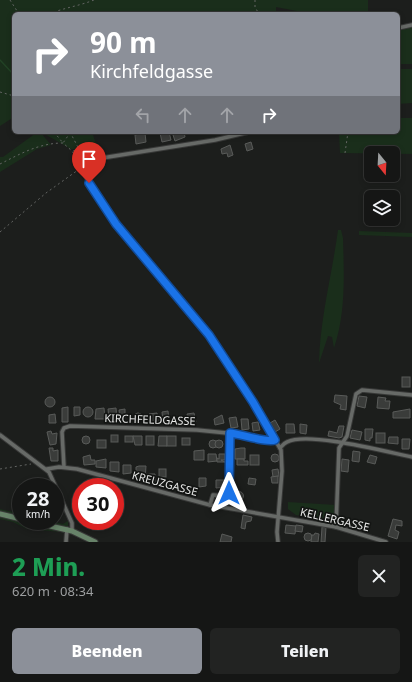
<!DOCTYPE html>
<html lang="de">
<meta charset="utf-8">
<style>
:root{--surface:#151615;--page:#222322;--text:#f1f3f6;--muted:#9d9fa0;--line:#343534;--accent:#8c9099}
body{margin:0;font-family:"Noto Sans",sans-serif;background:var(--page);color:var(--text);height:100vh;display:flex;flex-direction:column;font-size:15px;white-space:nowrap}
*{box-sizing:border-box;margin:0}
p{font-size:13px;color:var(--muted)}
.icon{flex:none;width:22px;height:22px;fill:none;stroke:currentColor;stroke-width:2;stroke-linecap:round;stroke-linejoin:round}
.map{position:relative;height:542px;overflow:hidden}
.drawer{display:flex;flex-direction:column;background:var(--surface);flex:1}
.drawer>*{flex:none}
.banner{position:absolute;left:12px;top:12px;width:388px;height:122px;border-radius:6px;box-shadow:0 2px 6px #0003,0 0 0 1px var(--line);background:#8c9099;color:#fff;overflow:hidden}
.needle{width:26px;rotate:162deg}
.fabs{position:absolute;left:364px;top:146px;display:grid;gap:8px}
.fabs a{display:grid;place-items:center;width:36px;height:36px;border-radius:6px;background:var(--surface);box-shadow:0 2px 6px #0003,0 0 0 1px var(--line);font-size:20px}
.speed{position:absolute;left:12px;top:478px;display:flex;gap:8px;font-size:20px;font-weight:700;text-align:center}
.speed>*{display:grid;place-content:center;width:52px;height:52px;border-radius:50%;background:var(--surface);box-shadow:0 2px 6px #0003,0 0 0 1px var(--line);line-height:1}
.speed small{font-size:10px;font-weight:400}
.speed .limit{border:6px solid #d22;background:#fff;color:#111}
.pin{position:absolute;display:grid;place-items:center;width:34px;height:34px;color:#fff;margin:-41px -17px;border-radius:50% 50% 50% 0;rotate:-45deg;box-shadow:0 0 4px #0007}
.pin .icon{rotate:45deg}
.me{position:absolute;width:44px;margin:-22px;rotate:0deg;stroke-linejoin:round;filter:drop-shadow(0 0 3px #0008)}
.turn{display:flex;align-items:center;gap:14px;height:84px;padding:0 12px;font-size:18px}
.turn .icon{width:52px;height:52px;stroke-width:2.5}
.turn b{display:block;font-size:28px;line-height:34px}
.lanes{display:flex;align-items:center;height:38px;padding:0 12px;background:#0003;justify-content:center;gap:20px;direction:ltr}
.lanes .off{opacity:.35}
.round{display:grid;place-items:center;flex:none;width:42px;height:42px;border-radius:6px;background:var(--page)}
.headline{display:flex;align-items:center;justify-content:space-between;height:68px;padding:0 12px}
h1{font-size:24px;font-weight:800;line-height:30px;color:#1e9e55}
.cta{display:flex;gap:8px;margin-top:auto;padding:8px 12px}
.cta a{flex:1;height:46px;border-radius:6px;background:var(--accent);color:#fff;font-size:16px;font-weight:800;line-height:46px;text-align:center}
.cta a+a{background:var(--page);color:var(--text)}
.map>svg:first-child{display:block}
.green{fill:#1a2e1b}
.lines{fill:none;stroke-linecap:round;stroke-linejoin:round}
.stream{stroke:#224225;stroke-width:1.5}
.building{fill:#3a3c3a;stroke:#595b59}
.minor-casing{stroke:#383938;stroke-width:5.5}
.secondary-casing{stroke:#383938;stroke-width:7}
.path{stroke:#636563;stroke-width:1;stroke-dasharray:2 3;stroke-linecap:butt}
.minor{stroke:#676a67;stroke-width:3.5}
.secondary{stroke:#678369;stroke-width:5}
.route-casing{stroke:#114b97;stroke-width:10}
.route{stroke:#1a73e8;stroke-width:7}
.labels{text-anchor:middle;dominant-baseline:central;stroke-width:3.5;stroke-linejoin:round;paint-order:stroke}
.street-label{font-size:11px;fill:#e7e8e7;stroke:#131513}
</style>
<div class="map">
<svg width="412" height="542" viewBox="0 0 412 542">
<rect width="100%" height="100%" fill="#1c1e1c"/>
<g class="green">
<polygon points="0,0 368,0 368,14 312,14 276,7 276,14 14,14 14,117 0,126"/>
<polygon points="412,27 412,64 398,64 398,31"/>
<polygon points="398,69 412,69 412,103 398,104"/>
<polygon points="398,118 412,118 412,154 340,153 339,132 398,132"/>
<polygon points="41,132 92,132 100,156 85,163 85,152 82,149 71,149"/>
<polygon points="36,133 41,133 51,145 37,149 0,172 0,157 3,157"/>
<path d="M338,230H341L343,238C344,275 346,312 334,348L332,337L328,336L319,363C320,318 332,275 338,230Z"/>
<polygon points="359,231 412,233 412,237 359,235"/>
<polygon points="288,502 336,505 336,520 318,517 309,518 296,515 288,509"/>
<polygon points="0,509 21,514 21,521 51,521 63,524 68,521 68,535 62,532 27,529 13,522 0,519"/>
</g>
<g class="lines">
<polyline class="stream" points="0,60 14,75"/>
</g>
<g class="building">
<polygon points="169,132 171,140 162,142 160,133"/>
<polygon points="175,132 184,132 185,137 175,141 173,135 176,134"/>
<polygon points="145,133 146,142 136,144 135,135"/>
<polygon points="251,142 253,149 247,151 245,144"/>
<polygon points="230,145 233,155 228,157 227,153 222,154 221,149"/>
<rect x="402" y="377" width="8" height="10"/>
<polygon points="335,395 347,396 346,410 340,409 341,405 334,402"/>
<polygon points="359,396 367,397 365,408 357,406"/>
<polygon points="378,397 386,398 385,401 390,401 389,409 377,408"/>
<circle cx="50" cy="402" r="5"/>
<polygon points="68,407 68,422 62,422 62,408"/>
<polygon points="74,407 80,407 80,415 74,416"/>
<circle cx="88" cy="412" r="5"/>
<polygon points="104,408 105,419 95,419 96,409"/>
<polygon points="116,408 117,419 109,419 108,409"/>
<polygon points="125,409 125,418 120,419 119,410"/>
<polygon points="410,409 410,418 393,418 393,412"/>
<polygon points="168,411 169,421 163,422 162,412"/>
<polygon points="157,413 158,421 150,423 149,414"/>
<polygon points="194,413 196,422 189,423 187,414"/>
<circle cx="138" cy="417" r="4"/>
<polygon points="55,414 56,423 49,423 49,415"/>
<polygon points="222,415 224,423 215,425 214,419"/>
<polygon points="236,417 238,427 231,428 229,418"/>
<polygon points="241,419 248,419 249,429 242,430"/>
<polygon points="275,420 280,429 275,432 270,423"/>
<polygon points="258,422 260,430 253,431 252,423"/>
<polygon points="286,424 294,424 295,433 286,433"/>
<polygon points="300,424 307,425 306,434 300,433"/>
<polygon points="339,426 344,426 342,437 339,438 328,436 329,431 337,433"/>
<polygon points="365,429 373,429 372,438 370,438 370,441 365,440"/>
<polygon points="352,430 362,432 360,440 350,438"/>
<polygon points="51,431 52,434 57,433 56,444 50,445 47,432"/>
<rect x="376" y="433" width="9" height="10"/>
<rect x="111" y="435" width="7" height="7"/>
<circle cx="86" cy="440" r="4"/>
<rect x="125" y="436" width="8" height="6"/>
<polygon points="133,436 142,436 142,445 135,445"/>
<rect x="146" y="436" width="8" height="9"/>
<polygon points="159,436 167,436 167,446 158,446"/>
<rect x="167" y="436" width="9" height="10"/>
<polygon points="389,437 398,437 398,444 388,443"/>
<rect x="182" y="438" width="8" height="7"/>
<polygon points="402,439 410,439 409,449 402,449"/>
<circle cx="213" cy="444" r="4"/>
<circle cx="219" cy="444" r="4"/>
<rect x="97" y="440" width="9" height="8"/>
<polygon points="49,448 53,448 53,451 58,450 58,461 51,461"/>
<polygon points="241,448 245,448 245,459 235,459 235,449"/>
<polygon points="204,450 204,460 194,460 194,451"/>
<polygon points="353,451 360,452 359,462 352,461"/>
<circle cx="275" cy="458" r="4"/>
<polygon points="208,454 216,454 217,461 208,462"/>
<polygon points="219,454 225,454 225,460 221,460 225,462 217,462 217,458 219,459"/>
<polygon points="90,455 91,460 95,460 95,464 84,465 83,457"/>
<rect x="250" y="455" width="9" height="10"/>
<polygon points="370,455 377,457 375,464 367,462"/>
<polygon points="106,459 106,468 96,467 96,461"/>
<polygon points="237,459 244,459 244,461 248,461 248,465 237,465"/>
<polygon points="342,459 349,460 348,472 341,471"/>
<polygon points="110,462 119,462 119,472 110,471"/>
<polygon points="123,465 131,465 131,473 123,474"/>
<polygon points="139,466 146,466 145,479 136,477 136,467"/>
<rect x="159" y="469" width="7" height="8"/>
<polygon points="278,469 279,476 273,477 272,470"/>
<polygon points="145,474 155,474 155,482 147,482"/>
<polygon points="278,476 278,483 272,483 271,477"/>
<polygon points="199,478 206,478 206,486 199,487"/>
<polygon points="249,478 256,479 255,485 248,484"/>
<polygon points="216,480 226,480 226,487 216,488"/>
<circle cx="239" cy="496" r="4.5"/>
<polygon points="243,515 252,517 251,521 246,522 245,529 241,528"/>
<polygon points="393,519 402,521 402,526 396,525 395,530 399,532 397,539 388,536"/>
<polygon points="286,525 296,526 295,534 285,533"/>
<polygon points="296,525 303,526 302,532 295,531"/>
<polygon points="322,527 326,527 325,542 321,542"/>
<circle cx="308" cy="537" r="4"/>
<polygon points="315,533 319,534 318,542 311,542 312,535 314,535"/>
<polygon points="222,534 232,537 231,542 220,542"/>
</g>
<g class="lines">
<g class="minor-casing">
<g id="minor">
<polyline points="398,28 412,25"/>
<polyline points="249,132 215,140 102,158 82,168 89,183 116,224 209,335 246,390 281,450 282,471 277,532 278,542"/>
<polyline points="0,435 49,472 72,523 72,531"/>
<path d="M280,448C282,446 284,443 287,442C308,431 387,452 412,457"/>
<polyline points="64,467 62,432 64,428 70,426 197,430 247,435 269,442 275,440"/>
<polyline points="47,469 59,467 77,469 210,505 336,527 386,542"/>
<polyline points="210,505 213,495 226,496 229,493 230,433"/>
<polyline points="336,527 339,448 347,436 356,394 362,390 412,395"/>
<polyline points="66,542 67,529"/>
</g>
</g>
<g class="secondary-casing">
<g id="secondary">
<polyline points="0,514 21,519"/>
<polyline points="28,521 72,531 95,542"/>
</g>
</g>
<g class="path">
<polyline points="10,0 19,14"/>
<polyline points="255,0 255,7 259,14"/>
<path d="M49,14C63,8 79,6 94,0"/>
<polyline points="0,92 14,96"/>
<polyline points="54,132 63,143 70,133"/>
<polyline points="70,132 81,153 81,163"/>
<polyline points="73,151 79,150"/>
<polyline points="345,153 348,132"/>
<path d="M0,164C20,154 39,143 63,143L72,151L80,164"/>
<polyline points="0,232 46,193 78,170"/>
<polyline points="0,469 31,464"/>
</g>
<use href="#minor" class="minor"/>
<use href="#secondary" class="secondary"/>
</g>
<g class="lines">
<g class="route-casing">
<path id="route" d="M89,183L116,224L209,335L253,402L275,440C268,443 240,434 230,433L229,493"/>
</g>
<use href="#route" class="route"/>
</g>
<g class="labels">
<g class="street-label">
<text transform="translate(150 419) rotate(2)">KIRCHFELDGASSE</text>
<text transform="translate(165 483) rotate(15)">KREUZGASSE</text>
<text transform="translate(335 519) rotate(13)">KELLERGASSE</text>
</g>
</g>
</svg>
<div class="fabs">
<a><svg class="needle" viewBox="-14 -14 28 28"><path d="M0-13l5 13h-10z" fill="#e53935"/><path d="M0 13l5-13h-10z" fill="#9d9fa0"/></svg></a>
<a><svg class="icon" aria-label="layers" viewBox="0 0 24 24"><path d="M12 4l9 5-9 5-9-5zM3 14l9 5 9-5"/></svg></a>
</div>
<div class="speed"><div>28<small>km/h</small></div><div class="limit">30</div></div>
<div class="pin" style="left:89px;top:183px;background:#d93025"><svg class="icon" aria-label="arrive" viewBox="0 0 24 24"><path d="M6 21V4h12l-3 4 3 4H6"/></svg></div>
<svg class="me" style="left:229px;top:493px" viewBox="-20 -20 40 40"><path d="M0-17L14 15 0 8-14 15z" fill="#1a73e8" stroke="#fff" stroke-width="4"/></svg>
<div class="banner">
<div class="turn"><svg class="icon" aria-label="right" viewBox="0 0 24 24"><path d="M7 20v-9h11M14 6l5 5-5 5"/></svg><div><b>90 m</b>Kirchfeldgasse</div></div>
<div class="lanes"><svg class="icon off" aria-label="left" viewBox="0 0 24 24"><path d="M17 20v-9H6M10 6l-5 5 5 5"/></svg><svg class="icon off" aria-label="ahead" viewBox="0 0 24 24"><path d="M12 20V5M6 11l6-6 6 6"/></svg><svg class="icon off" aria-label="ahead" viewBox="0 0 24 24"><path d="M12 20V5M6 11l6-6 6 6"/></svg><svg class="icon" aria-label="right" viewBox="0 0 24 24"><path d="M7 20v-9h11M14 6l5 5-5 5"/></svg></div>
</div>
</div>
<section class="drawer">
<div class="headline"><div><h1>2 Min.</h1><p>620 m · 08:34</p></div><a class="round"><svg class="icon" aria-label="close" viewBox="0 0 24 24"><path d="M6 6l12 12M18 6L6 18"/></svg></a></div>
<div class="cta"><a>Beenden</a><a>Teilen</a></div>
</section>
